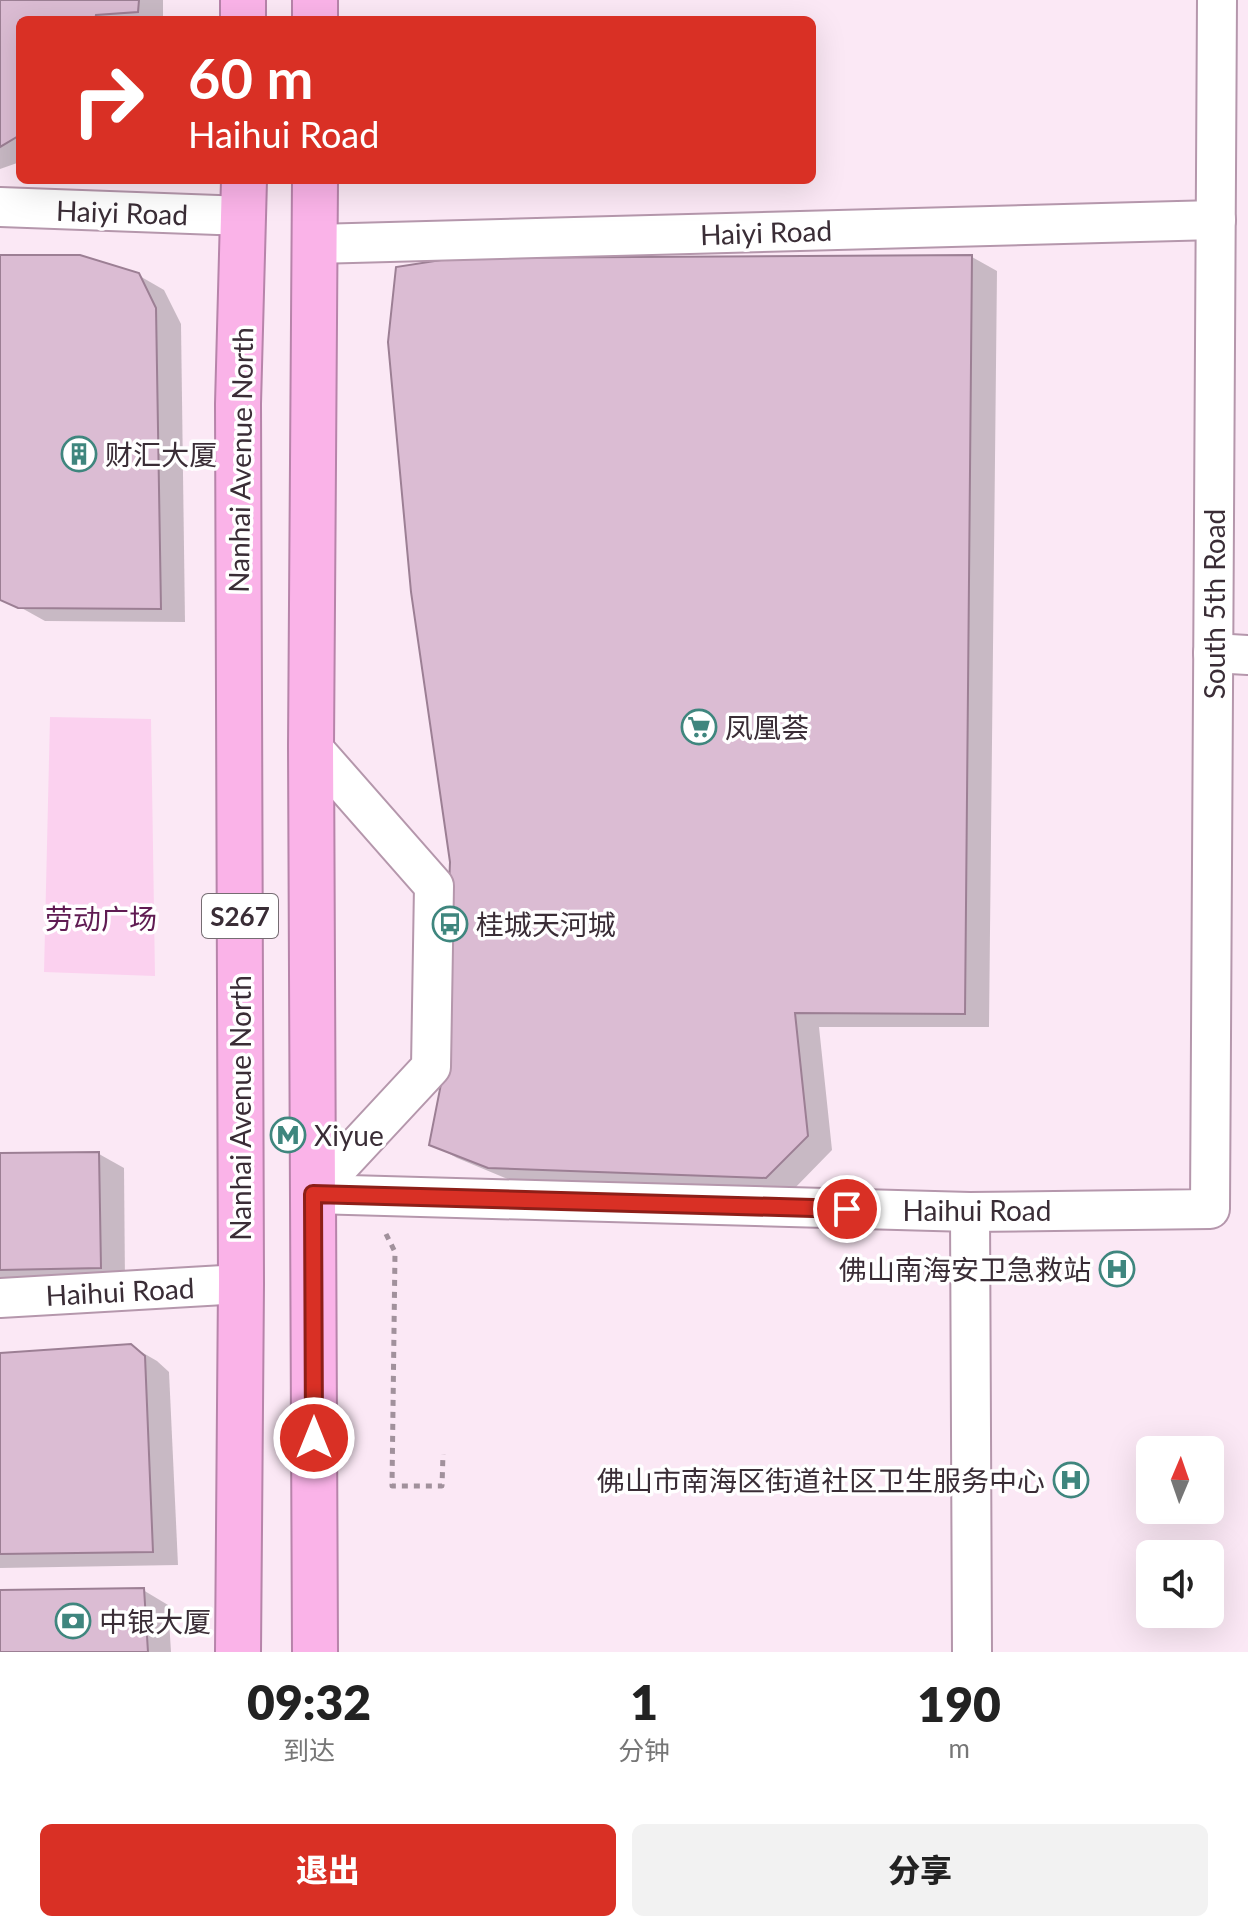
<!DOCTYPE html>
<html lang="zh">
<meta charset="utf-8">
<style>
:root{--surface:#fff;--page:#f2f2f2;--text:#222;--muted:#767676;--accent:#d93025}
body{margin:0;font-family:Lato,"Noto Sans SC",sans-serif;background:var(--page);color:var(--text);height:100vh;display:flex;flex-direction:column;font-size:30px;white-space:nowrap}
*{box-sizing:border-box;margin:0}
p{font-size:26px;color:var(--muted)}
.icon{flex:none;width:44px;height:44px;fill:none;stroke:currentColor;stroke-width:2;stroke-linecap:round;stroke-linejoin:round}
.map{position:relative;height:1652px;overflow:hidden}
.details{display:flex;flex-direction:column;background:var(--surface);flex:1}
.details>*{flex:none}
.hud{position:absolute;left:16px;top:16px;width:800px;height:168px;border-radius:12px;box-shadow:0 8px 32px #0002;background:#d93025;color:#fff;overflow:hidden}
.needle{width:52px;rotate:2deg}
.fabs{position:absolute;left:1136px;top:1436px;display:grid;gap:16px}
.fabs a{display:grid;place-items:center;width:88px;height:88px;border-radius:12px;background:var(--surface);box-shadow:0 8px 32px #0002;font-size:40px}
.pin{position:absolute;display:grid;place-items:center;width:68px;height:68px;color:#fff;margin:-34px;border:4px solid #fff;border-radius:50%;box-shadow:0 2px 8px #0007}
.me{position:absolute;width:88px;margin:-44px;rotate:0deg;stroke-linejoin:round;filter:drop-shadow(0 0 6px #0008)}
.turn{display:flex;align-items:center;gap:28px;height:168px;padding:0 40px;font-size:36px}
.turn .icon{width:104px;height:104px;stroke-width:2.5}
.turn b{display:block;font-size:56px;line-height:68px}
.eta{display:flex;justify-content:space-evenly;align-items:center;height:136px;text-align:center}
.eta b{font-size:48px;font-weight:800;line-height:56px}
.action{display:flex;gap:16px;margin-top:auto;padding:16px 40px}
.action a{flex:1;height:92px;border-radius:12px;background:var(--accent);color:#fff;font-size:32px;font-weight:800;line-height:92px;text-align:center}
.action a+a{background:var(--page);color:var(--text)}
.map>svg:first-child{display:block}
.green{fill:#fbd1ef}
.shadow{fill:#0003}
.building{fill:#dbbcd3;stroke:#9c7f94;stroke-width:2}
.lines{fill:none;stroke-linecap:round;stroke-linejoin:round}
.minor-casing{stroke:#b597ac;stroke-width:42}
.highway-casing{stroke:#b784aa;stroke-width:48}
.path{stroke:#a1919c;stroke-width:5;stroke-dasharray:6 6;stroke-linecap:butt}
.minor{stroke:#fff;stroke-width:38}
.highway{stroke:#fab3e8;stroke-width:44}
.route-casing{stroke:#8d1f18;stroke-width:20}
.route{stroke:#d93025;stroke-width:14}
.labels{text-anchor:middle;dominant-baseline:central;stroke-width:7;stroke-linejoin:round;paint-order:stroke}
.shield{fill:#fff;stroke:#756c72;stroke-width:2}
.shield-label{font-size:26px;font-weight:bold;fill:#3a2d36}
.street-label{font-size:28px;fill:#3a2d36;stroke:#fff}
.poi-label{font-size:28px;fill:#3a2d36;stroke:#fff;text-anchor:start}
.park-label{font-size:28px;fill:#601c53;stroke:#fff}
</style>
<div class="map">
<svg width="1248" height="1652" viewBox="0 0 1248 1652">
<rect width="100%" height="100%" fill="#fbe8f5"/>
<polygon class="green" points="50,717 151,719 155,976 44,972"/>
<g class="shadow">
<polygon points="0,0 163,0 163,20 20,20 20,162 0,169"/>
<polygon points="0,257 138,275 164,290 181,324 185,622 45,621 0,596"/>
<polygon points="972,257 997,271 989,1027 819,1027 832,1150 792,1191 515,1182 457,1158 432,1144"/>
<polygon points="99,1154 124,1168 125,1281 0,1283 0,1155"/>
<polygon points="131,1346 157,1361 169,1372 178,1565 0,1568 0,1355"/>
<polygon points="143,1590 168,1605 171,1652 0,1652 0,1592"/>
</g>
<g class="building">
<polygon points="0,0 139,0 138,12 96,15 95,20 20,20 20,135 0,147"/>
<polygon points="0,255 80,255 139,273 156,308 161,609 18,608 0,600"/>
<polygon points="972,255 965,1014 795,1013 808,1136 766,1178 488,1168 429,1145 441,1084 450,862 411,592 388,342 396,267 454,258"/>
<polygon points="99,1152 101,1268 0,1270 0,1153"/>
<polygon points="131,1344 145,1356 153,1552 0,1554 0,1353"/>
<polygon points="144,1588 148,1652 0,1652 0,1590"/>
</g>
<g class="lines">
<g class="minor-casing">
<g id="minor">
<polyline points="0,207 245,216"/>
<polyline points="315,244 1216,220"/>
<polyline points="1213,653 1248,655"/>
<polyline points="311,746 434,886 431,1067 313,1194"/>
<polyline points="313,1194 970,1212 1210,1209 1217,0"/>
<polyline points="970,1212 972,1652"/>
<polyline points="0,1298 241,1284"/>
</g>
</g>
<g class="highway-casing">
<g id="highway">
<polyline points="243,0 243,20"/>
<polyline points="315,0 315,20"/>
<polyline points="238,1652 241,1284 238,404 244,180"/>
<polyline points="315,1652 311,746 315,180"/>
</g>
</g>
<polyline class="path" points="386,1234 395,1252 392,1486 442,1486 443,1454"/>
<use href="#minor" class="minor"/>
<use href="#highway" class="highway"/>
</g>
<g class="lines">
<g class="route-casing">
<polyline id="route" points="314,1438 313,1194 847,1209"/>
</g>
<use href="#route" class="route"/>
</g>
<defs>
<g id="building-ring" transform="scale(1.8)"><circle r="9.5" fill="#fff" stroke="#3f867e" stroke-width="1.5"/><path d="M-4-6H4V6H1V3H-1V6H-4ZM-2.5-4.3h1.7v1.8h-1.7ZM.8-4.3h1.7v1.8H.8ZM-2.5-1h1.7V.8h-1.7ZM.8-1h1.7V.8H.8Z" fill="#3f867e"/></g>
<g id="supermarket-ring" transform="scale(1.8)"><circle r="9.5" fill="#fff" stroke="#3f867e" stroke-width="1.5"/><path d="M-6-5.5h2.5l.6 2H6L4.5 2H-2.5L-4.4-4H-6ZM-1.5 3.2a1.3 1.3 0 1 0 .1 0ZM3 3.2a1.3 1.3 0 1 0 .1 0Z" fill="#3f867e"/></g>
<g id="bus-ring" transform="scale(1.8)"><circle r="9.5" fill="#fff" stroke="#3f867e" stroke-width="1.5"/><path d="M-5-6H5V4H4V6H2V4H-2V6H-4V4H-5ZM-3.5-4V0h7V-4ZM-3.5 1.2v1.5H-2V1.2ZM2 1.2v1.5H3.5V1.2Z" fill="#3f867e"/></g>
<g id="metro-ring" transform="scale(1.8)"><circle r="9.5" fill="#fff" stroke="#3f867e" stroke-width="1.5"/><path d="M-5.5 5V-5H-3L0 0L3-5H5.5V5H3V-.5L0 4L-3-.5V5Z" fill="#3f867e"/></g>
<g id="hospital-ring" transform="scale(1.8)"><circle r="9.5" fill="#fff" stroke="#3f867e" stroke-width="1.5"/><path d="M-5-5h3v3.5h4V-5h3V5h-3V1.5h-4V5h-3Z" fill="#3f867e"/></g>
<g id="bank-ring" transform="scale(1.8)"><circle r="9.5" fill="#fff" stroke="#3f867e" stroke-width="1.5"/><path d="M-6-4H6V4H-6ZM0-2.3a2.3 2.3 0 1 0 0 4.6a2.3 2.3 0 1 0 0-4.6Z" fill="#3f867e"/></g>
</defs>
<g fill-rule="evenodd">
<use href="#building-ring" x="79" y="454"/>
<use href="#supermarket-ring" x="699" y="727"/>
<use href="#bus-ring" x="450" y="924"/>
<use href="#metro-ring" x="288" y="1135"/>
<use href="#hospital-ring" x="1117" y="1269"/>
<use href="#hospital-ring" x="1071" y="1480"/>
<use href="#bank-ring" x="73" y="1621"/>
</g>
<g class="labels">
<rect class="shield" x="202" y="894" width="76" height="44" rx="6"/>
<g class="shield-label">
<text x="240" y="916">S267</text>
</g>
<g class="street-label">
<text transform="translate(122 212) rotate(2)">Haiyi Road</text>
<text transform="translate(766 232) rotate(-2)">Haiyi Road</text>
<text transform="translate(240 460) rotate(-89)">Nanhai Avenue North</text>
<text transform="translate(1214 604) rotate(-90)">South 5th Road</text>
<text transform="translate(240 1108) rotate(-90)">Nanhai Avenue North</text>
<text x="977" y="1210">Haihui Road</text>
<text transform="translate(120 1291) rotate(-3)">Haihui Road</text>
</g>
<g class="poi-label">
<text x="105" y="454">财汇大厦</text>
<text x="725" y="727">凤凰荟</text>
<text x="476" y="924">桂城天河城</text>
<text x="314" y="1135">Xiyue</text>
<text x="1091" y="1269" text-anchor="end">佛山南海安卫急救站</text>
<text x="1045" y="1480" text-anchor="end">佛山市南海区街道社区卫生服务中心</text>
<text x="99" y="1621">中银大厦</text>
</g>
<g class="park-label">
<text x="101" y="918">劳动广场</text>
</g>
</g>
</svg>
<div class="fabs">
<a><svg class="needle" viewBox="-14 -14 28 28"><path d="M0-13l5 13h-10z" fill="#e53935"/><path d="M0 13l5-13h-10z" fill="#767676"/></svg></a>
<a><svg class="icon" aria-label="sound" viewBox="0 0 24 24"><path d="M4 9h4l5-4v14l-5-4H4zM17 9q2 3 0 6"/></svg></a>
</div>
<div class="pin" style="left:847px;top:1209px;background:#d93025"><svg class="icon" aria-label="arrive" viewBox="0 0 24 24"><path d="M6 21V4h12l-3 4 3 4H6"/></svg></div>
<svg class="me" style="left:314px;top:1438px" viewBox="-20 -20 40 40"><circle r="17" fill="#d93025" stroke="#fff" stroke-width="3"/><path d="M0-11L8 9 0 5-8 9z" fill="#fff"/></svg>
<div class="hud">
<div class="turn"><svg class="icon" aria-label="right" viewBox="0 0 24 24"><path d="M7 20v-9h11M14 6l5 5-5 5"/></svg><div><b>60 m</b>Haihui Road</div></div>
</div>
</div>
<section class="details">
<div class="eta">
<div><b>09:32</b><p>到达</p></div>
<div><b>1</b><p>分钟</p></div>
<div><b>190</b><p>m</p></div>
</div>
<div class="action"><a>退出</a><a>分享</a></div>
</section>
